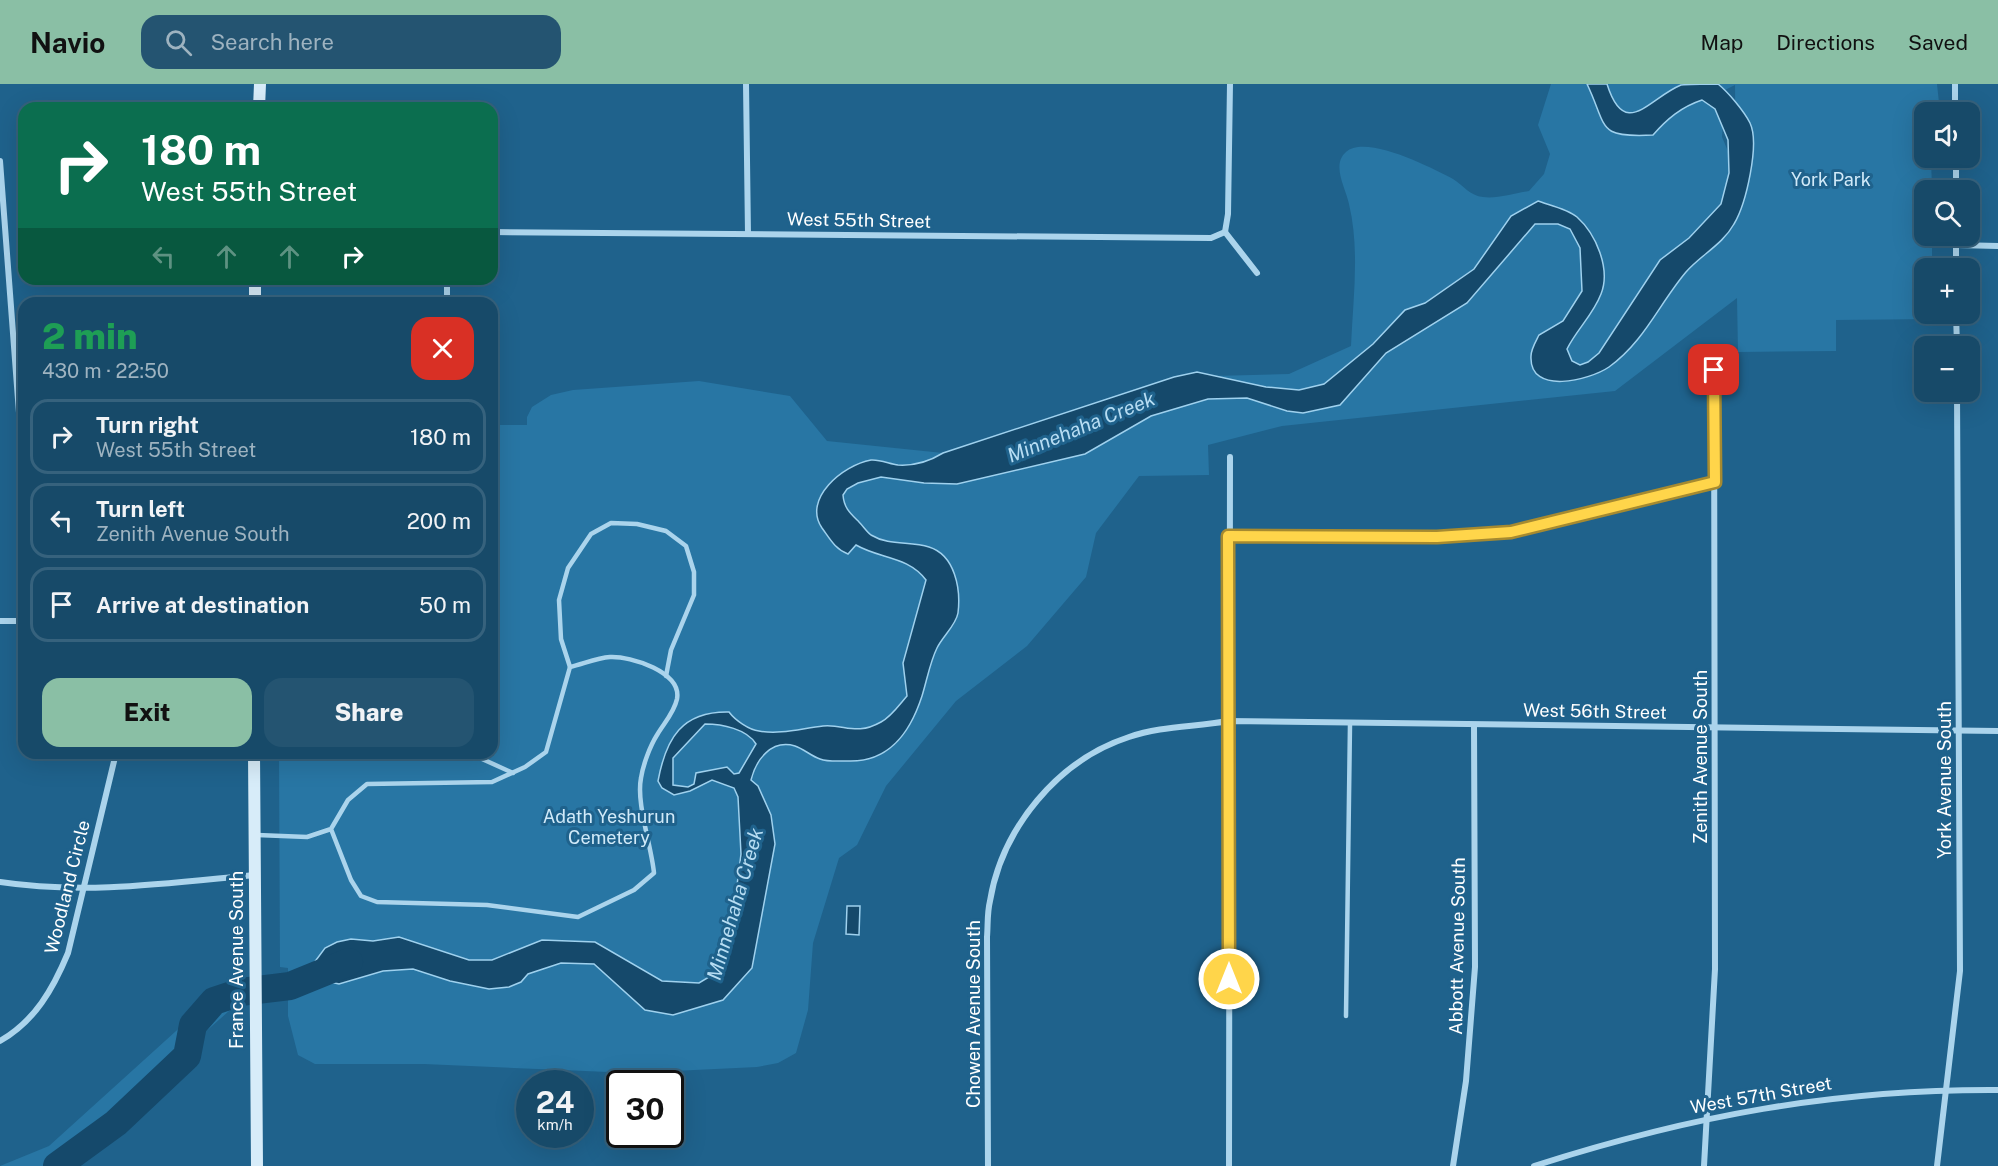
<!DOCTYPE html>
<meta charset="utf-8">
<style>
:root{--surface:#174a69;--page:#245471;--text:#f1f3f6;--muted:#9eb3c0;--line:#36627d;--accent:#8abfa5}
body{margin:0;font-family:"Public Sans",sans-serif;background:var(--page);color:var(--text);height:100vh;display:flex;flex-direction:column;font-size:22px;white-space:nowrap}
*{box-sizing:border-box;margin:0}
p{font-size:20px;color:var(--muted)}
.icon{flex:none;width:33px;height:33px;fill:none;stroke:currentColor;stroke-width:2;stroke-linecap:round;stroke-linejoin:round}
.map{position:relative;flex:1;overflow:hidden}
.panel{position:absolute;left:18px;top:213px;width:480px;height:462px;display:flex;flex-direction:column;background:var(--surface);border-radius:18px;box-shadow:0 6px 24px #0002,0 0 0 2px var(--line)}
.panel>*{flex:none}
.hud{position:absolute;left:18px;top:18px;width:480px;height:183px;border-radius:18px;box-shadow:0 6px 24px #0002,0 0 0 2px var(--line);background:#0b6e4f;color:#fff;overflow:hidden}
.controls{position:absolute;left:1914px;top:18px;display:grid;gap:12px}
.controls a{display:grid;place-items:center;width:66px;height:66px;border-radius:12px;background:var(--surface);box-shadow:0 6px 24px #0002,0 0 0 2px var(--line);font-size:30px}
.speed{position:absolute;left:516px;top:986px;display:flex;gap:12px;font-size:30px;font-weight:700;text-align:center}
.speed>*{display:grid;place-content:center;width:78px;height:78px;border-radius:50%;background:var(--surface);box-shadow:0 6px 24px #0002,0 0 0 2px var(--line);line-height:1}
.speed small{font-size:15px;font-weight:400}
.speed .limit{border:3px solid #111;border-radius:9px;background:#fff;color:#111}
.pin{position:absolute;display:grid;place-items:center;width:51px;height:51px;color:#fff;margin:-26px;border-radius:12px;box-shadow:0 3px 9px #0006}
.me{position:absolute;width:66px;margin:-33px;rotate:0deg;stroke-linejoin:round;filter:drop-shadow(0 0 4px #0008)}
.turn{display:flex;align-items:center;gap:21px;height:126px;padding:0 24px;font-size:27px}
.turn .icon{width:78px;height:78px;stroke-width:2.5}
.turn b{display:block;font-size:42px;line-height:51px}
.lanes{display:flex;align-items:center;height:57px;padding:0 24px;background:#0003;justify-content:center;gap:30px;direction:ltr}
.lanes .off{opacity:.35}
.round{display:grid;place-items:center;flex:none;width:63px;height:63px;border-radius:18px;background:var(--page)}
.summary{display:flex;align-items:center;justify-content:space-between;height:102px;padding:0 24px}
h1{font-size:36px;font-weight:800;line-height:45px;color:#1e9e55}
.action{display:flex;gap:12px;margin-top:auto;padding:12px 24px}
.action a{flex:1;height:69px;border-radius:18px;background:var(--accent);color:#111;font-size:24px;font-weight:800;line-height:69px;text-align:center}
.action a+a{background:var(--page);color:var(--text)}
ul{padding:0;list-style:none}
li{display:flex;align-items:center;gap:18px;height:75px;margin:0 12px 9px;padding:0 12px;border:3px solid var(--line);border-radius:18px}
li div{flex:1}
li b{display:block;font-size:22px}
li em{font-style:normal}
header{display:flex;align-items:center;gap:36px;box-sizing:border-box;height:84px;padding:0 30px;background:var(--accent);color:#111}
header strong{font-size:28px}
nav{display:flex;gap:33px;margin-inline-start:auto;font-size:21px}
.search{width:420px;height:54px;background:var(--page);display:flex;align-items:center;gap:15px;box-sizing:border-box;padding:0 21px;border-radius:18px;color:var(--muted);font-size:22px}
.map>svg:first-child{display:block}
.green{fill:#2876a4;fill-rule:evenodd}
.water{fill:#15496b;stroke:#9fd1ee;stroke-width:1.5;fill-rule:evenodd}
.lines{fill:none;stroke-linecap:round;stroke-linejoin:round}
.river{stroke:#15496b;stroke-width:28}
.service{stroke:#abd4ec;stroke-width:4.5}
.minor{stroke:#abd4ec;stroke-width:6}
.secondary{stroke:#d7ecf9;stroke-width:12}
.route-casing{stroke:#a68a30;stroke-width:15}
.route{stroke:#ffd54a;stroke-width:10}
.labels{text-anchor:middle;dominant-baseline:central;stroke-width:6;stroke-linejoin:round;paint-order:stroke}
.park-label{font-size:18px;fill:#d1eaf9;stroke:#1f628c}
.street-label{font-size:18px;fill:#fff;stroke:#1f628c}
.water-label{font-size:20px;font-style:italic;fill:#b7ddf3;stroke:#1f628c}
</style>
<header>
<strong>Navio</strong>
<div class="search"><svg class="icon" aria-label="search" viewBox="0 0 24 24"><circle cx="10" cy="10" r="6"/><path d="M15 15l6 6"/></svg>Search here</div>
<nav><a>Map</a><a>Directions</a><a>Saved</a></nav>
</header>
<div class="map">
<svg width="1998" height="1082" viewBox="0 0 1998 1082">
<rect width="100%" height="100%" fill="#1f628c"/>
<g class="green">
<path d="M1551,0H1937L1940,28H1924V74H1931L1932,106H1924V152H1932V184H1924V230H1933V235L1836,236V267L1738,268L1737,214L1615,307L1282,342L1208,361L1209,391L1139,392L1096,449L1086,493L1027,562L956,617L886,702L857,761L839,774L813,859L808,926L796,969L778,979L757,983L632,989L424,980H315L298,971L288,932V884L280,883L279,669H492V341H527V333L532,323L551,311L573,306L699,297L790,312L827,357L943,369L1174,293L1289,290L1351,262C1353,215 1360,166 1349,120C1346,105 1331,81 1346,68C1366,50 1432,84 1453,95C1463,101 1470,112 1483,113C1497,115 1515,109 1529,107L1544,90L1550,70L1538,41ZM1735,1L1736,84H1735L1722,53L1725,6Z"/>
<polygon points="239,890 238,919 54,1082 0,1082 49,1062"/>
</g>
<g class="water">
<path d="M1587,0H1607C1625,57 1649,14 1681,1C1691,0 1707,0 1718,0C1728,8 1744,27 1750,39C1760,60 1746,120 1734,140C1723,160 1701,171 1686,188C1659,220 1644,258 1609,283C1590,296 1529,312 1531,272C1531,265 1536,257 1539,251L1563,237L1582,207L1580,164L1570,145L1558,140H1535L1467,219L1386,269L1340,321L1303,329L1287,327L1247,314L1208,315L1151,332L1085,370L957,400L924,399L881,393L858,399L847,405L843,411C844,424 850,429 859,438C863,442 867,448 871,451C889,462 910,457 929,463C955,471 961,505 958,529C956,541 943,552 937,564C930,578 927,596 922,612C910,649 889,679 847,677C838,677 828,678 820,675C811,672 804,665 795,662C771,655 756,676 751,696L758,702L771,731L775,760L752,884L723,916L673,931L645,926L594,880L561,879L528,890L521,898L509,903L489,905L450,897L413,885L383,887L339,900L317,895L308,887L325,864L337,858L351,855L373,857L399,853L469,876H492L542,856L595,858L662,897L699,899L719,887L736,809L741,770L738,713L734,704L712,696L690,707L674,711L662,704L658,697C666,654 682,627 729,628C735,636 749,646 759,647C780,651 803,644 823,642C845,640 856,652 881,638C891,633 900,620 907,612L903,579L926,496C908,472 880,475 856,461L848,470C835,465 830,455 822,444C802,415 843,381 871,376C879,375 890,380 898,381C914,382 930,377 943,369L1174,293L1197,288L1266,303L1299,306L1324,300L1373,260L1405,226L1425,219L1474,185L1511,132L1538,117C1549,121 1568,125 1577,133C1596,150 1611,185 1601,210C1593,231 1577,245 1567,265L1572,277L1580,281L1588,278L1599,269L1660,176L1689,154L1721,120L1729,89L1728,56L1715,25L1702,16C1681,23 1667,35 1653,51C1596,54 1608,44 1587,0ZM705,640C722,640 747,645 756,660L739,689L734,690L727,683L696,689L694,700L688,703L673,701V674Z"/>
<polygon points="847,822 860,822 859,851 846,850"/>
</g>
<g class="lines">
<polyline class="river" points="57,1082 116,1039 187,972 193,941 214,917 241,908 290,902 349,878"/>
<g class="service">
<polyline points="570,583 561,555 559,516 568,484 591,450 611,439 637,440 666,447 686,462 694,488 694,511 671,566 666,592"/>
<polyline points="469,669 513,689"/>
<path d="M257,751L307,753L331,745L348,716L367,700L492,698L525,683L546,668L570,583C583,580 597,574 610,573C631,572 682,588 677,615C674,629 664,639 657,651C650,662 643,681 641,694C636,719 651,760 654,789L634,806L578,833L487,821L377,818L361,812L351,796L331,745"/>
<polyline points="1346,932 1350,640"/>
</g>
<g class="minor">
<polyline points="746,0 748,150"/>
<polyline points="1955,0 1955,28"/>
<polyline points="1956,74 1956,106"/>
<polyline points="0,77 24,395"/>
<polyline points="492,148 1211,154 1225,148"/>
<polyline points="1225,148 1228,130 1230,0"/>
<polyline points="1225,148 1257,189"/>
<polyline points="1956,152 1956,184"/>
<polyline points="1956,161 1998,162"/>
<polyline points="447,195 447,219"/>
<polyline points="1956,230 1957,262"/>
<polyline points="1228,452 1437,453 1511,448 1715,398"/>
<polyline points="0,537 24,537"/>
<path d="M0,798C85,811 169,799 254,791"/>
<path d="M0,957C35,937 53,905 68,869L116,669"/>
<path d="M988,1082L987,853C988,841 987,829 990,817C1002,744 1058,676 1129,653C1161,642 1195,643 1228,637L1998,647"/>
<polyline points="1229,1082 1230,373"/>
<polyline points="1453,1082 1466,997 1475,883 1474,641"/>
<path d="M1534,1082C1690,1032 1834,1005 1998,1006"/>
<polyline points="1704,1082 1715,885 1714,264"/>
<polyline points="1937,1082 1960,887 1957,308"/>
</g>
<g class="secondary">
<polyline points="259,24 260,0"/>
<polyline points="255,219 255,195"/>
<polyline points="254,669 257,1082"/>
</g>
</g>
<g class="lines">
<g class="route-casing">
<polyline id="route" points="1229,895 1228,452 1437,453 1511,448 1715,398 1714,286"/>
</g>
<use href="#route" class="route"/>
</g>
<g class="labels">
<g class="park-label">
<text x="1831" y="95">York Park</text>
<text x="609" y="732">Adath Yeshurun<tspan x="609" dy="21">Cemetery</tspan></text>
</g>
<g class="street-label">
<text transform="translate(859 136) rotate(1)">West 55th Street</text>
<text transform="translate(1595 627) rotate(1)">West 56th Street</text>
<text transform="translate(1700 673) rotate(-90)">Zenith Avenue South</text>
<text transform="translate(1944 696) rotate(-90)">York Avenue South</text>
<text transform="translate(67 803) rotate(-76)">Woodland Circle</text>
<text transform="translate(1457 862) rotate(-89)">Abbott Avenue South</text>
<text transform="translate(236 876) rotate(-90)">France Avenue South</text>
<text transform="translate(973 930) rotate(-90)">Chowen Avenue South</text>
<text transform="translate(1761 1011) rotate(-10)">West 57th Street</text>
</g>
<g class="water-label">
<text transform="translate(1081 343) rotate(-22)">Minnehaha Creek</text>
<text transform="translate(735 820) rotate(-74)">Minnehaha Creek</text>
</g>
</g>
</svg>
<div class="controls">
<a><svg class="icon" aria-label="sound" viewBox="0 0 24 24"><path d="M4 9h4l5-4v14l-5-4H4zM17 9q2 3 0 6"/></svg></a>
<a><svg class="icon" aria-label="search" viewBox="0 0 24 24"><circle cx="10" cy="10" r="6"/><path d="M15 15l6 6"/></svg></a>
<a>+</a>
<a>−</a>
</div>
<div class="speed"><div>24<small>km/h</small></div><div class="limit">30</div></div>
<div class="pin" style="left:1714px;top:286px;background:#d93025"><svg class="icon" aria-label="arrive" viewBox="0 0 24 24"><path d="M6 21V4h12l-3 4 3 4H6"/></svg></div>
<svg class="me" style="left:1229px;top:895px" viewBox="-20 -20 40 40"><circle r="17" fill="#ffd54a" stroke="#fff" stroke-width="3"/><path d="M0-11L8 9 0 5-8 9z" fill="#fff"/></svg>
<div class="hud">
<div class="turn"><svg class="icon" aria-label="right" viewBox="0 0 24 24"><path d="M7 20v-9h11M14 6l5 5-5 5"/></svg><div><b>180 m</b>West 55th Street</div></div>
<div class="lanes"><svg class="icon off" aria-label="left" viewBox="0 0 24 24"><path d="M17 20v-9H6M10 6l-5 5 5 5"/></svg><svg class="icon off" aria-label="ahead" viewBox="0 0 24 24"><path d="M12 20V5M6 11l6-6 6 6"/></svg><svg class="icon off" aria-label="ahead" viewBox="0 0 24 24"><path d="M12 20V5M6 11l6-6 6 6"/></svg><svg class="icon" aria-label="right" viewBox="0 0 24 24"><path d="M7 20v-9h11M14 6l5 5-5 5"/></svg></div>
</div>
<section class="panel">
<div class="summary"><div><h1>2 min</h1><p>430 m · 22:50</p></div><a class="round" style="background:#d93025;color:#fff"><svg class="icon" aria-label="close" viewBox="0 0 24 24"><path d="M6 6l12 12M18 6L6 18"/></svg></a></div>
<ul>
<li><svg class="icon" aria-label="right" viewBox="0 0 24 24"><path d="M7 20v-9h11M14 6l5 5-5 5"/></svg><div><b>Turn right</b><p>West 55th Street</p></div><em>180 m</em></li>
<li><svg class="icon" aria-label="left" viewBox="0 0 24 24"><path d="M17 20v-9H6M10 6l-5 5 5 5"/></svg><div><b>Turn left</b><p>Zenith Avenue South</p></div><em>200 m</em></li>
<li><svg class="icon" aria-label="arrive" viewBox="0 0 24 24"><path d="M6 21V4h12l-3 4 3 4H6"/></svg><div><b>Arrive at destination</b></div><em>50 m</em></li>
</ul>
<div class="action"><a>Exit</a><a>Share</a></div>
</section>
</div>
